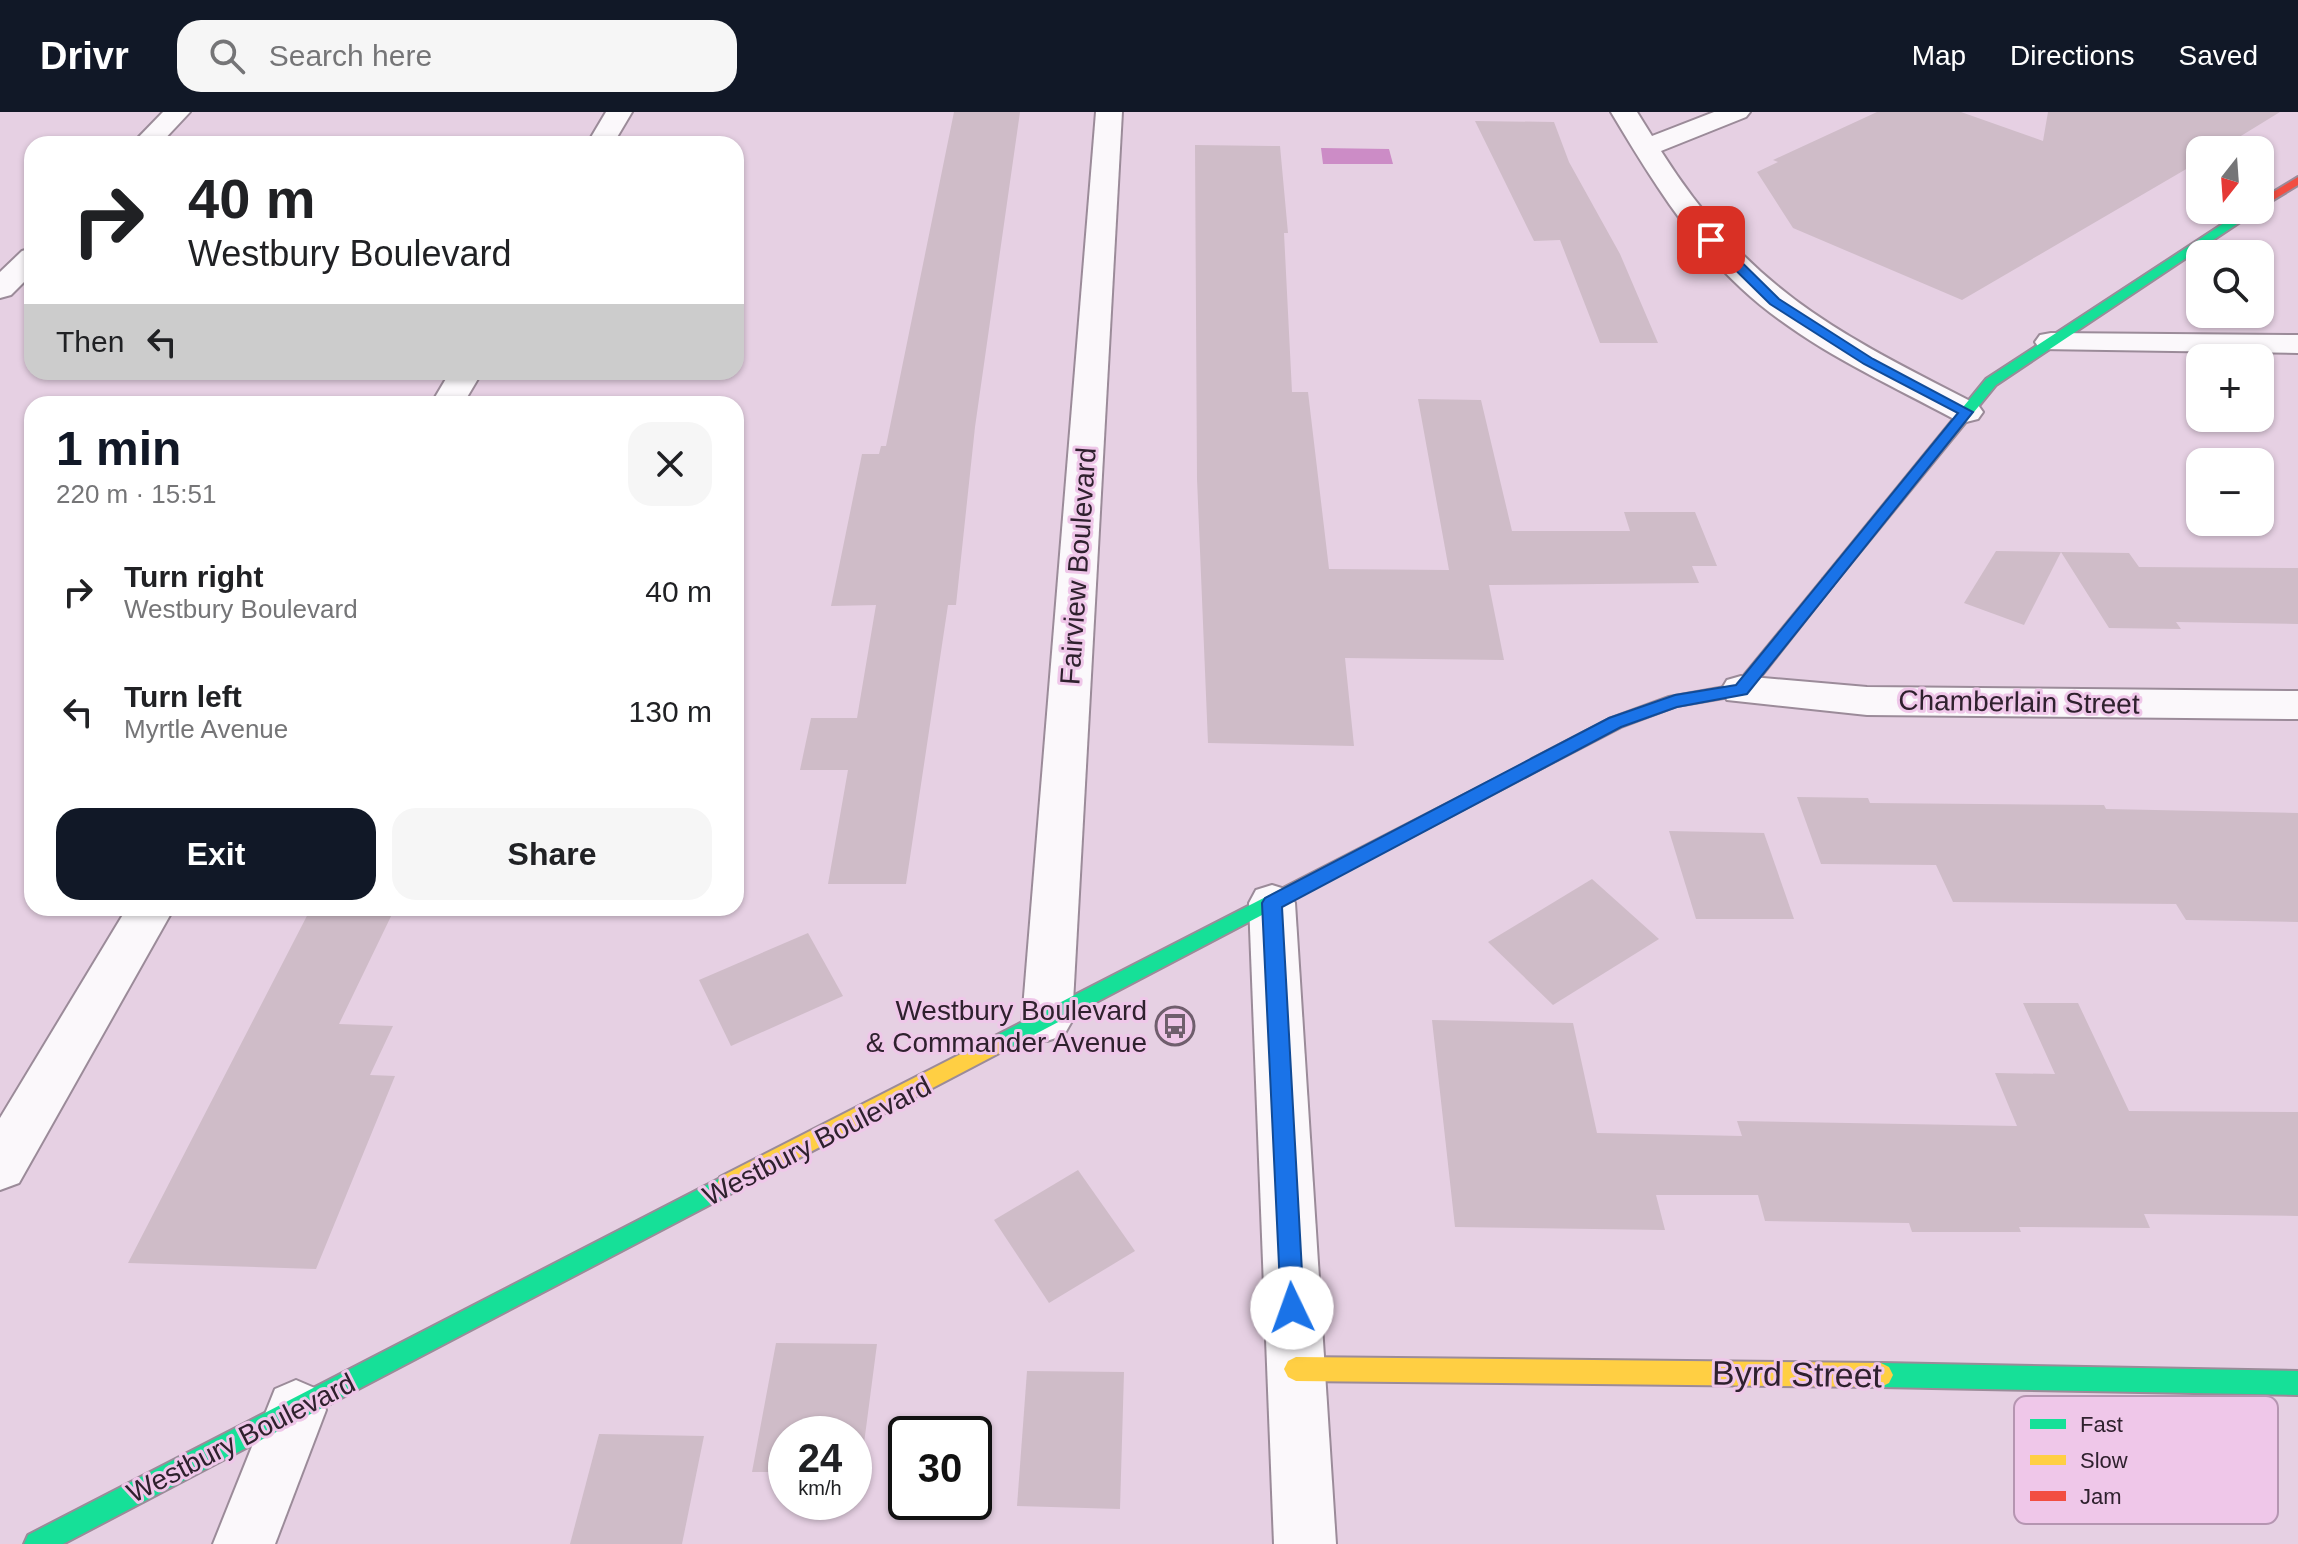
<!DOCTYPE html>
<meta charset="utf-8">
<style>
:root{--surface:#fff;--page:#f6f6f6;--text:#202124;--muted:#757577;--accent:#111827}
body{margin:0;font-family:Arial,sans-serif;background:var(--page);color:var(--text);height:100vh;display:flex;flex-direction:column;font-size:30px;white-space:nowrap}
*{box-sizing:border-box;margin:0}
p{font-size:26px;color:var(--muted)}
.icon{flex:none;width:44px;height:44px;fill:none;stroke:currentColor;stroke-width:2;stroke-linecap:round;stroke-linejoin:round}
.map{position:relative;flex:1;overflow:hidden}
.details{position:absolute;left:24px;top:284px;width:720px;height:520px;display:flex;flex-direction:column;background:var(--surface);border-radius:24px;box-shadow:0 2px 6px #0004}
.details>*{flex:none}
.top-card{position:absolute;left:24px;top:24px;width:720px;height:244px;border-radius:24px;box-shadow:0 2px 6px #0004;background:#fff;color:var(--text);overflow:hidden}
.needle{width:52px;rotate:197deg}
.buttons{position:absolute;left:2186px;top:24px;display:grid;gap:16px}
.buttons a{display:grid;place-items:center;width:88px;height:88px;border-radius:16px;background:var(--surface);box-shadow:0 2px 6px #0004;font-size:40px}
.speed{position:absolute;left:768px;top:1304px;display:flex;gap:16px;font-size:40px;font-weight:700;text-align:center}
.speed>*{display:grid;place-content:center;width:104px;height:104px;border-radius:50%;background:var(--surface);box-shadow:0 2px 6px #0004;line-height:1}
.speed small{font-size:20px;font-weight:400}
.speed .limit{border:4px solid #111;border-radius:12px;background:#fff;color:#111}
.pin{position:absolute;display:grid;place-items:center;width:68px;height:68px;color:#fff;margin:-34px;border-radius:16px;box-shadow:0 4px 12px #0006}
.me{position:absolute;width:88px;margin:-44px;rotate:357deg;stroke-linejoin:round;filter:drop-shadow(0 0 6px #0008)}
.turn{display:flex;align-items:center;gap:28px;height:168px;padding:0 32px;font-size:36px}
.turn .icon{width:104px;height:104px;stroke-width:2.5}
.turn b{display:block;font-size:56px;line-height:68px}
.then{display:flex;align-items:center;height:76px;padding:0 32px;background:#0003;gap:16px;font-size:30px}
.round{display:grid;place-items:center;flex:none;width:84px;height:84px;border-radius:24px;background:var(--page)}
.head{display:flex;align-items:center;justify-content:space-between;height:136px;padding:0 32px}
h1{font-size:48px;font-weight:700;line-height:60px;color:var(--accent)}
.cta{display:flex;gap:16px;margin-top:auto;padding:16px 32px}
.cta a{flex:1;height:92px;border-radius:24px;background:var(--accent);color:#fff;font-size:32px;font-weight:700;line-height:92px;text-align:center}
.cta a+a{background:var(--page);color:var(--text)}
ul{padding:0;list-style:none}
li{display:flex;align-items:center;gap:24px;height:120px;padding:0 32px}
li div{flex:1}
li b{display:block;font-size:30px}
li em{font-style:normal}
header{display:flex;align-items:center;gap:48px;box-sizing:border-box;height:112px;padding:0 40px;background:var(--accent);color:#fff}
header strong{font-size:38px}
nav{display:flex;gap:44px;margin-inline-start:auto;font-size:28px}
.search{width:560px;height:72px;background:var(--page);display:flex;align-items:center;gap:20px;box-sizing:border-box;padding:0 28px;border-radius:24px;color:var(--muted);font-size:30px}
.map>svg:first-child{display:block}
.water{fill:#cc8cc6}
.building{fill:#cfbcc8}
.lines{fill:none;stroke-linecap:round;stroke-linejoin:round}
.street-casing{stroke:#9b8b99;stroke-width:4}
.fast-casing{stroke:#9b8b99;stroke-width:4}
.slow-casing{stroke:#9b8b99;stroke-width:4}
.jam-casing{stroke:#9b8b99;stroke-width:4}
.street{fill:#fbf8fb;fill-rule:evenodd}
.fast{fill:#16e098;fill-rule:evenodd}
.slow{fill:#ffcf43;fill-rule:evenodd}
.jam{fill:#f24e42;fill-rule:evenodd}
.route{fill:#1a73e8;stroke:#114b97;stroke-width:2}
.labels{text-anchor:middle;dominant-baseline:central;stroke-width:6;stroke-linejoin:round;paint-order:stroke}
.street-label{font-size:28px;fill:#2f212e;stroke:#efc7e9}
.poi-label{font-size:28px;fill:#2f212e;stroke:#efc7e9;text-anchor:end}
.near-street-label{font-size:34px;fill:#2f212e;stroke:#efc7e9}
.key{fill:#efc7e9;stroke:#b595b1;stroke-width:2}
.key-label{font-size:22px;fill:#2f212e}
</style>
<header>
<strong>Drivr</strong>
<div class="search"><svg class="icon" aria-label="search" viewBox="0 0 24 24"><circle cx="10" cy="10" r="6"/><path d="M15 15l6 6"/></svg>Search here</div>
<nav><a>Map</a><a>Directions</a><a>Saved</a></nav>
</header>
<div class="map">
<svg width="2298" height="1432" viewBox="0 0 2298 1432">
<rect width="100%" height="100%" fill="#e6d0e3"/>
<polygon class="water" points="1321,36 1389,37 1393,52 1323,52"/>
<g class="building">
<polygon points="954,0 1020,0 975,315 956,493 948,493 906,772 828,772 848,658 800,658 811,606 857,606 876,493 831,494 862,342 879,342 881,334 886,334"/>
<polygon points="1877,0 1961,0 2043,29 2048,0 2280,0 2218,38 2200,38 2200,49 1962,188 1793,116 1757,60 1778,50 1773,48"/>
<polygon points="1475,9 1554,10 1569,50 1620,142 1658,231 1600,231 1560,128 1534,129"/>
<polygon points="1195,33 1280,34 1288,121 1284,121 1292,280 1308,280 1329,457 1449,458 1418,287 1481,288 1512,419 1630,419 1624,400 1695,400 1717,454 1692,454 1699,471 1489,473 1504,548 1345,546 1354,634 1208,631 1197,367"/>
<polygon points="1996,439 2061,440 2024,513 1964,491"/>
<polygon points="2061,440 2129,441 2139,455 2298,456 2298,512 2176,510 2181,517 2109,516"/>
<polygon points="1797,685 1868,686 1870,691 2104,693 2106,697 2298,701 2298,810 2186,808 2176,792 1953,790 1936,753 1821,752"/>
<polygon points="1669,719 1764,721 1794,807 1696,807"/>
<polygon points="1592,767 1659,827 1553,893 1488,830"/>
<polygon points="311,796 395,796 339,912 393,914 370,963 395,964 316,1157 128,1151"/>
<polygon points="808,821 843,884 731,934 699,868"/>
<polygon points="2023,891 2078,891 2129,999 2298,1000 2298,1104 2144,1102 2150,1116 2019,1115 2021,1120 1912,1120 1909,1111 1765,1109 1758,1083 1656,1083 1665,1118 1455,1115 1432,908 1573,911 1597,1021 1742,1024 1737,1009 2017,1014 1995,961 2055,962"/>
<polygon points="1078,1058 1135,1139 1049,1191 994,1108"/>
<polygon points="776,1231 877,1232 860,1362 854,1362 854,1322 786,1322 786,1360 752,1360"/>
<polygon points="1027,1259 1124,1260 1120,1397 1017,1394"/>
<polygon points="599,1322 704,1324 682,1432 570,1432"/>
</g>
<g class="lines">
<g class="street-casing">
<g id="street">
<polygon points="163,0 190,0 160,32 132,32"/>
<polygon points="606,0 632,0 613,32 587,32"/>
<polygon points="1096,0 1122,0 1072,909 1064,923 1047,929 1030,923 1022,909"/>
<path d="M1611,0H1637L1652,24L1714,0H1750L1746,5L1661,39C1750,179 1836,220 1978,293L1983,300L1978,307L1966,310L1954,307C1881,268 1802,233 1741,176C1687,126 1648,62 1611,0Z"/>
<polygon points="32,136 32,162 11,183 0,186 0,160 22,139"/>
<polygon points="2051,221 2298,223 2298,241 2040,237 2035,230 2040,223"/>
<polygon points="450,260 482,260 463,292 431,292"/>
<polygon points="1741,564 1867,575 2298,579 2298,607 1867,603 1727,588 1721,578 1727,568"/>
<polygon points="1272,773 1288,778 1295,791 1336,1432 1274,1432 1249,791 1256,778"/>
<polygon points="127,796 174,796 19,1071 0,1078 0,1006"/>
<polygon points="296,1268 317,1277 326,1298 275,1432 213,1432 275,1277"/>
</g>
</g>
<g class="fast-casing">
<g id="fast">
<polygon points="2244,98 2258,98 1996,273 1833,473 1823,473 1823,467 1986,267"/>
<polygon points="1538,645 1544,647 1547,651 1544,655 1005,938 998,941 991,938 988,932 991,926"/>
<polygon points="728,1062 736,1065 739,1072 736,1079 63,1432 24,1432 28,1423"/>
<polygon points="1881,1251 2298,1259 2298,1283 1881,1275 1873,1271 1869,1263 1873,1255"/>
</g>
</g>
<g class="slow-casing">
<g id="slow">
<polygon points="1828,465 1833,467 1833,473 1747,582 1677,594 1621,615 1544,655 1532,655 1529,651 1532,647 1609,607 1669,585 1736,573 1823,467"/>
<polygon points="998,923 1005,926 1008,932 1005,938 736,1079 728,1082 720,1079 717,1072 720,1065"/>
<polygon points="1296,1245 1881,1251 1889,1255 1893,1263 1889,1271 1881,1275 1296,1269 1288,1265 1284,1257 1288,1249"/>
</g>
</g>
<g class="jam-casing">
<polygon id="jam" points="2298,65 2298,73 2260,96 2260,88"/>
</g>
<use href="#street" class="street"/>
<use href="#fast" class="fast"/>
<use href="#slow" class="slow"/>
<use href="#jam" class="jam"/>
</g>
<polygon class="route" points="1707,125 1716,125 1779,187 1873,247 1973,300 1747,582 1677,595 1621,615 1282,795 1304,1196 1301,1204 1292,1207 1284,1204 1281,1196 1262,791 1265,786 1609,606 1675,583 1736,573 1958,301 1864,252 1770,192 1707,130"/>
<defs>
<g id="bus-ring" transform="scale(2)"><circle r="9.5" fill="#efc7e9" stroke="#6f5e6d" stroke-width="1.5"/><path d="M-5-6H5V4H4V6H2V4H-2V6H-4V4H-5ZM-3.5-4V0h7V-4ZM-3.5 1.2v1.5H-2V1.2ZM2 1.2v1.5H3.5V1.2Z" fill="#6f5e6d"/></g>
</defs>
<g fill-rule="evenodd">
<use href="#bus-ring" x="1175" y="914"/>
</g>
<g class="labels">
<g class="street-label">
<text transform="translate(1078 454) rotate(-86)">Fairview Boulevard</text>
<text transform="translate(2019 590) rotate(1)">Chamberlain Street</text>
<text transform="translate(817 1029) rotate(-27)">Westbury Boulevard</text>
<text transform="translate(241 1326) rotate(-27)">Westbury Boulevard</text>
</g>
<g class="poi-label">
<text x="1147" y="898">Westbury Boulevard<tspan x="1147" dy="32">&amp; Commander Avenue</tspan></text>
</g>
<g class="near-street-label">
<text transform="translate(1797 1262) rotate(1)">Byrd Street</text>
</g>
</g>
<rect x="2014" y="1284" width="264" height="128" rx="12" class="key"/>
<rect x="2030" y="1307" width="36" height="10" fill="#16e098"/>
<rect x="2030" y="1343" width="36" height="10" fill="#ffcf43"/>
<rect x="2030" y="1379" width="36" height="10" fill="#f24e42"/>
<g class="key-label">
<text x="2080" y="1320">Fast</text>
<text x="2080" y="1356">Slow</text>
<text x="2080" y="1392">Jam</text>
</g>
</svg>
<div class="buttons">
<a><svg class="needle" viewBox="-14 -14 28 28"><path d="M0-13l5 13h-10z" fill="#e53935"/><path d="M0 13l5-13h-10z" fill="#757577"/></svg></a>
<a><svg class="icon" aria-label="search" viewBox="0 0 24 24"><circle cx="10" cy="10" r="6"/><path d="M15 15l6 6"/></svg></a>
<a>+</a>
<a>−</a>
</div>
<div class="speed"><div>24<small>km/h</small></div><div class="limit">30</div></div>
<div class="pin" style="left:1711px;top:128px;background:#d93025"><svg class="icon" aria-label="arrive" viewBox="0 0 24 24"><path d="M6 21V4h12l-3 4 3 4H6"/></svg></div>
<svg class="me" style="left:1292px;top:1196px" viewBox="-20 -20 40 40"><circle r="19" fill="#fff"/><path d="M0-13L10 11 0 6-10 11z" fill="#1a73e8"/></svg>
<div class="top-card">
<div class="turn"><svg class="icon" aria-label="right" viewBox="0 0 24 24"><path d="M7 20v-9h11M14 6l5 5-5 5"/></svg><div><b>40 m</b>Westbury Boulevard</div></div>
<div class="then">Then<svg class="icon" aria-label="left" viewBox="0 0 24 24"><path d="M17 20v-9H6M10 6l-5 5 5 5"/></svg></div>
</div>
<section class="details">
<div class="head"><div><h1>1 min</h1><p>220 m · 15:51</p></div><a class="round"><svg class="icon" aria-label="close" viewBox="0 0 24 24"><path d="M6 6l12 12M18 6L6 18"/></svg></a></div>
<ul>
<li><svg class="icon" aria-label="right" viewBox="0 0 24 24"><path d="M7 20v-9h11M14 6l5 5-5 5"/></svg><div><b>Turn right</b><p>Westbury Boulevard</p></div><em>40 m</em></li>
<li><svg class="icon" aria-label="left" viewBox="0 0 24 24"><path d="M17 20v-9H6M10 6l-5 5 5 5"/></svg><div><b>Turn left</b><p>Myrtle Avenue</p></div><em>130 m</em></li>
</ul>
<div class="cta"><a>Exit</a><a>Share</a></div>
</section>
</div>
